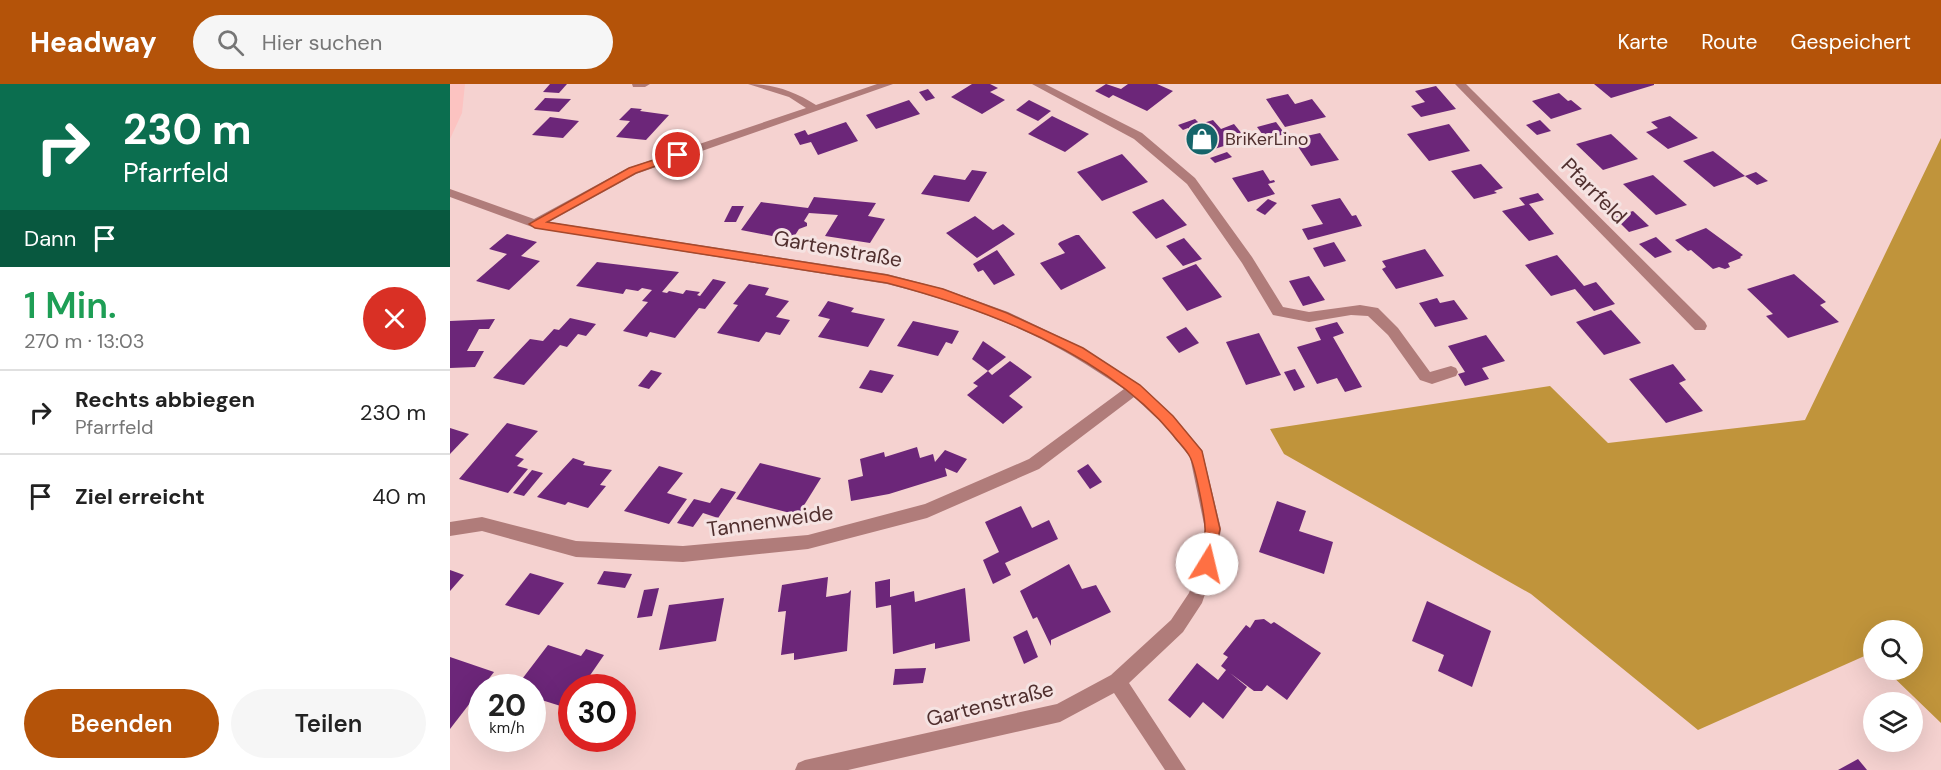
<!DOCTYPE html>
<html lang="de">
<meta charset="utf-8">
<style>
:root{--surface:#fff;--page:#f6f6f6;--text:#222;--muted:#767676;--line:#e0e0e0;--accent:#b45309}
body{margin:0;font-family:"DM Sans",sans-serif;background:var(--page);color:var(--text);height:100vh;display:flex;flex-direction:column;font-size:22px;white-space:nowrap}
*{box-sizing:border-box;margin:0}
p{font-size:20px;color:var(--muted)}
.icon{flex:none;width:33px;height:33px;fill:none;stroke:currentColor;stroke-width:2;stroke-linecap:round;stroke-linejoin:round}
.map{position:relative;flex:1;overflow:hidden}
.side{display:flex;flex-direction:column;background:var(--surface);width:450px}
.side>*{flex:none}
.hud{background:#0b6e4f;color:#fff;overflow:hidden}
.controls{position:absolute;left:1413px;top:536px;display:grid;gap:12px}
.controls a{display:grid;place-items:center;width:60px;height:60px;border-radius:50%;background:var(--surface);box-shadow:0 6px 24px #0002;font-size:30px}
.speed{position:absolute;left:18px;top:590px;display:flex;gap:12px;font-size:30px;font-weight:700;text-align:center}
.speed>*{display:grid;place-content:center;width:78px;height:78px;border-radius:50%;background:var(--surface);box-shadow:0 6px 24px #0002;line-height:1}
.speed small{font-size:15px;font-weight:400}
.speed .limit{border:9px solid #d22;background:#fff;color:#111}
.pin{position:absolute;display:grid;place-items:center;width:51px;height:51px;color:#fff;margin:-26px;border:3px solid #fff;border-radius:50%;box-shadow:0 2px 6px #0007}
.me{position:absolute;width:66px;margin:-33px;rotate:9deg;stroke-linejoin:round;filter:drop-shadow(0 0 4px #0008)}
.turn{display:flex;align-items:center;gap:21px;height:126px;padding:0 24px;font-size:27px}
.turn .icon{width:78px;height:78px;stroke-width:2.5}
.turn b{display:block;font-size:42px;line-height:51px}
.then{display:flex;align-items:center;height:57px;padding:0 24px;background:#0003;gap:12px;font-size:22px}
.round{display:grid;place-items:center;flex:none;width:63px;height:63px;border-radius:32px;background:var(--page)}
.head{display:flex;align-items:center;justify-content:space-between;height:102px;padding:0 24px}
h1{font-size:36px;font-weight:600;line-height:45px;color:#1e9e55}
.cta{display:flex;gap:12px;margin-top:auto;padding:12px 24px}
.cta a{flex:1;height:69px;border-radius:36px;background:var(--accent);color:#fff;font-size:24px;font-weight:600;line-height:69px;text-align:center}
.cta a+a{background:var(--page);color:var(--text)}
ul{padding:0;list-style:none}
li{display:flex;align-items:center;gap:18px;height:84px;padding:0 24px;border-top:2px solid var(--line)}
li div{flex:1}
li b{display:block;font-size:22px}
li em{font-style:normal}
header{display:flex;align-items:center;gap:36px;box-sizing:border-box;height:84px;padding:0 30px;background:var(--accent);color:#fff}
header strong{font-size:28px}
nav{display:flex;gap:33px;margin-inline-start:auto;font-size:21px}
.search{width:420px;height:54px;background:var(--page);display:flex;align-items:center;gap:15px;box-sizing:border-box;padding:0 21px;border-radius:33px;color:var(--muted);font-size:22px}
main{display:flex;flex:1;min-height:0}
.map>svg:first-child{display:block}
.built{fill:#fcc3c1}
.forest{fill:#c0943b}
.building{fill:#6c2679}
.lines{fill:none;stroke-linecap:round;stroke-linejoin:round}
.minor{fill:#b07c7a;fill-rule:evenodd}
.route{fill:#ff7043;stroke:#a6492c;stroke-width:1.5}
.labels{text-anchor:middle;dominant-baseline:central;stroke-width:6;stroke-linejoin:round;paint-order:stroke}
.far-poi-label{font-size:18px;fill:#502f2e;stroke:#f5e3e2;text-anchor:start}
.street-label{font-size:21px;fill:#502f2e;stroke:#f5e3e2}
</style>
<header>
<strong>Headway</strong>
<div class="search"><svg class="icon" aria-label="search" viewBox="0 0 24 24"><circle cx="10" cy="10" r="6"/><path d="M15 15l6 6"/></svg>Hier suchen</div>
<nav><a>Karte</a><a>Route</a><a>Gespeichert</a></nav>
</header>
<main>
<section class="side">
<div class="hud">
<div class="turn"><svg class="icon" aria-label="right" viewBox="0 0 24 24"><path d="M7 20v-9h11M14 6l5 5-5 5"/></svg><div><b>230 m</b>Pfarrfeld</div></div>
<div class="then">Dann<svg class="icon" aria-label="arrive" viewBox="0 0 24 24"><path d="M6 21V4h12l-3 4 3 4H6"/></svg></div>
</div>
<div class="head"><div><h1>1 Min.</h1><p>270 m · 13:03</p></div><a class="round" style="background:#d93025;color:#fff"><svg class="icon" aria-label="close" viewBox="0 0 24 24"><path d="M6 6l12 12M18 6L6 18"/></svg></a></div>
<ul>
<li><svg class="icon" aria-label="right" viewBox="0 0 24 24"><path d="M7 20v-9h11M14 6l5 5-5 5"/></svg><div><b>Rechts abbiegen</b><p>Pfarrfeld</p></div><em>230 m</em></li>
<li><svg class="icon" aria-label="arrive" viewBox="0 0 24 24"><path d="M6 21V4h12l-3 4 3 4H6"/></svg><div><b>Ziel erreicht</b></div><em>40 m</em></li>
</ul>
<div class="cta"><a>Beenden</a><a>Teilen</a></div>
</section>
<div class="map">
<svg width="1491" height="686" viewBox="0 0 1491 686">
<rect width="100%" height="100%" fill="#f5d2d0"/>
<polygon class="built" points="0,0 15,0 12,29 0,55"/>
<polygon class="forest" points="1491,54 1491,639 1435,585 1462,585 1462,546 1424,546 1423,574 1419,570 1248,646 1081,510 834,370 820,345 1100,302 1158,359 1355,336"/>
<g class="building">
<polygon points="100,0 117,0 109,9 93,8"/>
<polygon points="522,0 540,0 548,4 540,8 555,16 532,30 501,13"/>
<polygon points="656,0 671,5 678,0 707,0 723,7 697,27 663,11 659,14 645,7"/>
<polygon points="1144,0 1204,0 1204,1 1161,14"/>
<polygon points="986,2 1006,25 971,33 961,22 975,18 965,7"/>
<polygon points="478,5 485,14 476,17 469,8"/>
<polygon points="1109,9 1118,17 1121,16 1132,25 1101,35 1082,17"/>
<polygon points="838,10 845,20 862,15 876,33 835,43 816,15"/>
<polygon points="95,14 121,15 109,28 84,26"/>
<polygon points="459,16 470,30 426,45 416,31"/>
<polygon points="579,16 601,27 588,37 566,26"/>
<polygon points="181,24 192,25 190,27 219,31 196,56 166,53 180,37 169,36"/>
<polygon points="602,32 639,50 615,68 578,50"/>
<polygon points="1220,32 1248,54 1218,65 1196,48 1208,44 1201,38"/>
<polygon points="100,33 129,37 113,54 82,51"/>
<polygon points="745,35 750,40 763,36 771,45 784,40 793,51 774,57 777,61 758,67 738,44 733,46 728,41"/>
<polygon points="1090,36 1101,47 1087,51 1076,41"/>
<polygon points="396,38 408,57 368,71 361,58 350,61 344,50 355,46 358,51"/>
<polygon points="826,38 835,50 816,55 807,43"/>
<polygon points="999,40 1020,67 979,77 957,50"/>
<polygon points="870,49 889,76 861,82 843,55"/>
<polygon points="1161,50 1188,75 1153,86 1126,60"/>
<polygon points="1263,67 1295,92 1264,103 1233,77"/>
<polygon points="777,68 782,73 765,79 760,74"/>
<polygon points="672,70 698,98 652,117 627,88"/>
<polygon points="1031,80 1053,104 1044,107 1047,109 1024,115 1001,87"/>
<polygon points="522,86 537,88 519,118 471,110 484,91 515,96"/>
<polygon points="813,86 820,97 824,96 825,98 818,100 825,110 798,118 782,94"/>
<polygon points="1306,88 1318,97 1307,101 1295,92"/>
<polygon points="1203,91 1237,121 1206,131 1173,100"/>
<polygon points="1088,109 1094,116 1079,120 1104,150 1079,157 1052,127 1075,121 1069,114"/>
<polygon points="364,113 426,119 418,132 435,135 420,159 375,152 388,131 359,129 354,137 357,139 357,142 349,145 342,156 291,146 311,118 358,124"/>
<polygon points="890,114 902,132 906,131 912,142 858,156 852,145 873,140 861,121"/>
<polygon points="713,115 737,141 706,155 682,128"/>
<polygon points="818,115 827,119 815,131 806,126"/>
<polygon points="282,122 294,122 286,138 274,138"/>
<polygon points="1183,127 1199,142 1179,148 1164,133"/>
<polygon points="525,132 543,146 553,140 565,150 527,174 496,149"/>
<polygon points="1256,144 1293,171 1290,173 1291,174 1278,179 1280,183 1275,185 1269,183 1263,185 1241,166 1238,167 1225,156"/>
<polygon points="57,150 87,158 71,172 90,177 59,206 26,197 57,170 39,165"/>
<polygon points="626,151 629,151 656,184 611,206 590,179 615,169 608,160 610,158"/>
<polygon points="1206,153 1222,168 1205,174 1189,160"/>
<polygon points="734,154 752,175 733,182 716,162"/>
<polygon points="884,158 896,177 874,183 863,164"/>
<polygon points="975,165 994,192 946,205 932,185 936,183 932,177"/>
<polygon points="547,166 565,191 544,201 533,186 528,188 523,180"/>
<polygon points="1107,171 1134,202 1146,198 1165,220 1144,227 1125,205 1101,212 1075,181"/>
<polygon points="147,178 229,188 212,208 217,209 219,207 233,210 236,206 250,208 247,211 250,212 263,195 276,198 255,225 249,224 225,254 200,248 197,253 173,247 198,218 192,217 202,206 192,204 188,207 176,205 173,210 126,202"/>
<polygon points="746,180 772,213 737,227 712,194"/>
<polygon points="1344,190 1376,218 1370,221 1389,238 1338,254 1316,232 1323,230 1297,205"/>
<polygon points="859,192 875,216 853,222 839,197"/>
<polygon points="299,200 319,204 315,211 339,217 326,233 340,236 330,251 316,248 309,258 267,249 288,221 283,220"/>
<polygon points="987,214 990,219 1004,216 1018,235 985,243 969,219"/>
<polygon points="378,217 404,224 401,228 435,235 418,263 368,253 380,235 368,232"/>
<polygon points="1161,226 1191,259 1154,271 1126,238"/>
<polygon points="120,234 146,240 136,252 128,250 117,263 110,261 74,301 43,294 80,255 93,257 104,245 109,246"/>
<polygon points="45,235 39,245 29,245 17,267 34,267 25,283 0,284 0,237"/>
<polygon points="463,237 509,247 502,260 496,258 488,272 447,262"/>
<polygon points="887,238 894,249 883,253 912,303 895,308 887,294 867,300 847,263 871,256 865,244"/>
<polygon points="736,243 749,259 729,269 716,253"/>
<polygon points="809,249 831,291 796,301 776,258"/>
<polygon points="1036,251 1055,277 1032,284 1039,295 1015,302 1008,290 1015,288 998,262"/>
<polygon points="533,257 556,273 538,287 522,275"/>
<polygon points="560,277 582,293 559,312 573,323 553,340 517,311 528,302 523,299 538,287 542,291"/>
<polygon points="1223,280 1236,296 1229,299 1253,327 1216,339 1179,295"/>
<polygon points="845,285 855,303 844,307 834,288"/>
<polygon points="201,286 212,289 199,305 188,302"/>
<polygon points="420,286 444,291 432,309 409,304"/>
<polygon points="57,339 88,347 65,372 74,375 67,382 78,385 58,409 9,395"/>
<polygon points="0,344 19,350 0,370"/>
<polygon points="467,363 470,374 483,370 485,378 495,366 517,375 507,389 495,384 497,392 439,410 401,417 398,396 413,392 410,375 434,368 435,373"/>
<polygon points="123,374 135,378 133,381 162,386 150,401 156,402 138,424 118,418 115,421 87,413"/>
<polygon points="310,379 371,394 348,431 286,415"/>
<polygon points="638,380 652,398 640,405 627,387"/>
<polygon points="209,382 233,389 217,409 237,415 219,440 174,427"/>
<polygon points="82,386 93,389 74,412 63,409"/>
<polygon points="271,404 286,408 268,434 253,429 243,443 227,439 244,415 260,419"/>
<polygon points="827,417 856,427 849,447 883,458 874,490 809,468"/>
<polygon points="571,422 582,444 599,436 608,455 555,479 561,491 543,500 533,476 549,468 535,438"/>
<polygon points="619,480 632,505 646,501 661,528 601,556 601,562 587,533 583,535 570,507"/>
<polygon points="0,486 14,491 0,507"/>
<polygon points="154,487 182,490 175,504 147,500"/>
<polygon points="80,489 114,499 89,531 55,521"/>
<polygon points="378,493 376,513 398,509 401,506 397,567 344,576 344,569 331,571 336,527 328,528 332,501"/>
<polygon points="440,495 440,513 464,507 465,518 515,504 520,557 485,565 485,559 443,570 441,521 426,524 425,498"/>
<polygon points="209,504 202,532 187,534 194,506"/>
<polygon points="274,514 266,557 209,566 219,521"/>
<polygon points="977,517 1041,547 1022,603 988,587 994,571 962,557"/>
<polygon points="814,535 821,540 824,538 871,569 837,616 817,601 812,607 804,607 780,589 797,603 773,635 753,618 740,634 718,616 747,579 768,596 776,586 771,582 778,573 773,570 796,541 800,544 805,536"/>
<polygon points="577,546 588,573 574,580 563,553"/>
<polygon points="98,561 131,572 136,565 154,571 132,603 122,603 122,618 117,624 82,613 82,603 66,603"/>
<polygon points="0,573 44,588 0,645"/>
<polygon points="476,584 473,599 443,601 445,585"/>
<polygon points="1408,675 1417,686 1388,686"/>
</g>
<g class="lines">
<g class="minor">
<polygon points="182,0 200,0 195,3 183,3"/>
<path d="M298,0C323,0 344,7 366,21L427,0H443L186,90L99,138L437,190L494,205L558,228L633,264L690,301L723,332L752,366L771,445L765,480L752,519L733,548L679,599L736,686H715L664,609L610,638L398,686H345L348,679L355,676L607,620L661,591L721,536L739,509L749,480L755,445L740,373L713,340L684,313L589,385L477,434L358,465L233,478L126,473L32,447L0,452V438L32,433L126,457L233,462L358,451L475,420L579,375L674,305C657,294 641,283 624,273C567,239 501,216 437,200L85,144L0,113V105L84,135L178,84L356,24L339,13Z"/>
<polygon points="582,0 595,0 692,49 745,94 802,173 833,223 859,228 910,221 928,224 948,244 980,288 1001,282 1006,284 1008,288 1006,292 982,300 970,296 938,251 918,232 901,231 859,238 823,231 792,179 737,100 684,55"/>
<polygon points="1005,0 1016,0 1255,238 1257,242 1255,246 1245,246"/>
</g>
</g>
<path class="route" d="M228,68L231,69V73L186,89L97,138L437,191L493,205L557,229L633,264L690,301L723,332L752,367L770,445L762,485L757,487L752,485L749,480C751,469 756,455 755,444C755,432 745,382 740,373C736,365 728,358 723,351C656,270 536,225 437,199L85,144L79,140L179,84Z"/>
<defs>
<g id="shop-disc" transform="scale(1.725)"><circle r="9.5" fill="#16656a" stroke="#f5e3e2"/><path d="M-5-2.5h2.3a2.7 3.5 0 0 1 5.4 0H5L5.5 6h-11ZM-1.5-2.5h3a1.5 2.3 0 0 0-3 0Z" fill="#fff"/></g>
</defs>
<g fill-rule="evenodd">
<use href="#shop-disc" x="752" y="55"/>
</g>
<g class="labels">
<g class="far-poi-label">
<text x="775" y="55">BriKerLino</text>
</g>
<g class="street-label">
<text transform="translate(1144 107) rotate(45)">Pfarrfeld</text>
<text transform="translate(388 165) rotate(10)">Gartenstraße</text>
<text transform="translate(320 437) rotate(-8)">Tannenweide</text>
<text transform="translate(540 620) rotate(-14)">Gartenstraße</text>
</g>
</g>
</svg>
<div class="controls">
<a><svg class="icon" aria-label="search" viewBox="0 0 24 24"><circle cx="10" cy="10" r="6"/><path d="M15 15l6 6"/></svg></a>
<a><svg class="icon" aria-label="layers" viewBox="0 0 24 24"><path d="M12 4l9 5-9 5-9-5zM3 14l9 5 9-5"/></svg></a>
</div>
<div class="speed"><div>20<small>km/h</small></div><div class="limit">30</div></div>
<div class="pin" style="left:228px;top:71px;background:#d93025"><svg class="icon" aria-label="arrive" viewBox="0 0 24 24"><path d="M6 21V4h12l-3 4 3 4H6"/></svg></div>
<svg class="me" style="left:757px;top:480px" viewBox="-20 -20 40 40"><circle r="19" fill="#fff"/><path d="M0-13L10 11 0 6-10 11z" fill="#ff7043"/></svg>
</div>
</main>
